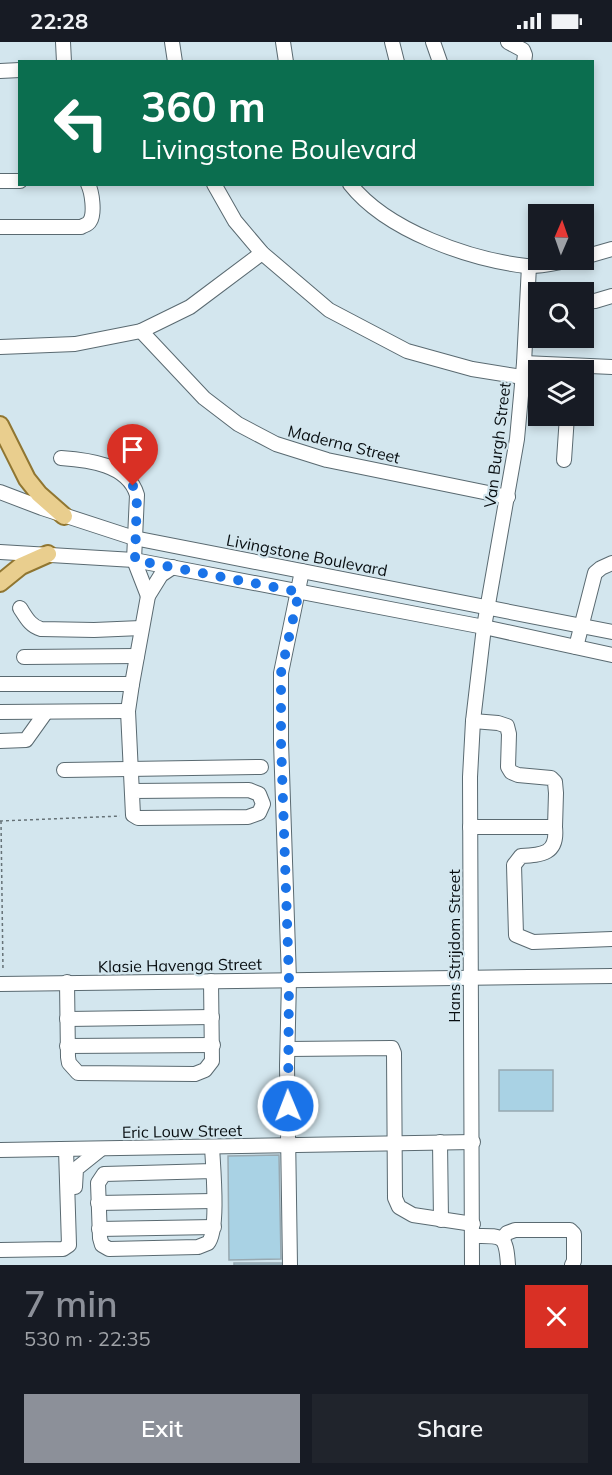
<!DOCTYPE html>
<meta charset="utf-8">
<style>
:root{--surface:#171b24;--page:#20242c;--text:#f1f3f6;--muted:#9ea1a6;--accent:#8c9099}
body{margin:0;font-family:Mulish,sans-serif;background:var(--page);color:var(--text);height:100vh;display:flex;flex-direction:column;font-size:22px;white-space:nowrap}
*{box-sizing:border-box;margin:0}
p{font-size:20px;color:var(--muted)}
.icon{flex:none;width:33px;height:33px;fill:none;stroke:currentColor;stroke-width:2;stroke-linecap:round;stroke-linejoin:round}
.map{position:relative;height:1223px;overflow:hidden}
.panel{display:flex;flex-direction:column;background:var(--surface);flex:1}
.panel>*{flex:none}
.top-card{position:absolute;left:18px;top:18px;width:576px;height:126px;border-radius:0px;box-shadow:0 3px 9px #0003;background:#0b6e4f;color:#fff;overflow:hidden}
.needle{width:39px;rotate:2deg}
.tools{position:absolute;left:528px;top:162px;display:grid;gap:12px}
.tools a{display:grid;place-items:center;width:66px;height:66px;border-radius:0px;background:var(--surface);box-shadow:0 3px 9px #0003;font-size:30px}
.pin{position:absolute;display:grid;place-items:center;width:51px;height:51px;color:#fff;margin:-62px -26px;border-radius:50% 50% 50% 0;rotate:-45deg;box-shadow:0 0 6px #0007}
.pin .icon{rotate:45deg}
.me{position:absolute;width:66px;margin:-33px;rotate:359deg;stroke-linejoin:round;filter:drop-shadow(0 0 4px #0008)}
.turn{display:flex;align-items:center;gap:21px;height:126px;padding:0 24px;font-size:27px}
.turn .icon{width:78px;height:78px;stroke-width:2.5}
.turn b{display:block;font-size:42px;line-height:51px}
.round{display:grid;place-items:center;flex:none;width:63px;height:63px;border-radius:0px;background:var(--page)}
.summary{display:flex;align-items:center;justify-content:space-between;height:102px;padding:0 24px}
h1{font-size:36px;font-weight:600;line-height:45px;color:var(--accent)}
.cta{display:flex;gap:12px;margin-top:auto;padding:12px 24px}
.cta a{flex:1;height:69px;border-radius:0px;background:var(--accent);color:#fff;font-size:24px;font-weight:600;line-height:69px;text-align:center}
.cta a+a{background:var(--page);color:var(--text)}
.status{display:flex;justify-content:space-between;align-items:center;height:42px;padding:0 30px;background:var(--surface);direction:ltr}
.status svg{height:16px;fill:currentColor}
.map>svg:first-child{display:block}
.building{fill:#a9d2e4;stroke:#97a8b0;stroke-width:1.5}
.lines{fill:none;stroke-linecap:round;stroke-linejoin:round}
.minor-casing{stroke:#5a6a71;stroke-width:16}
.major-casing{stroke:#907631;stroke-width:20}
.path{stroke:#667277;stroke-width:1.5;stroke-dasharray:3 3;stroke-linecap:butt}
.minor{stroke:#fff;stroke-width:14}
.major{stroke:#e9ce8e;stroke-width:16}
.route{stroke:#1a73e8;stroke-width:10;stroke-dasharray:0 18}
.labels{text-anchor:middle;dominant-baseline:central;stroke-width:4.5;stroke-linejoin:round;paint-order:stroke}
.street-label{font-size:16px;fill:#070d10;stroke:#d3e6ee}
</style>
<div class="status"><b>22:28</b><svg viewBox="0 0 49 12"><path d="M0 12V9h3v3zM5 12V6h3v6zM10 12V3h3v9zM15 12V0h3v12zM26 1h20v11H26zM47 4h2v5h-2z"/></svg></div>
<div class="map">
<svg width="612" height="1223" viewBox="0 0 612 1223">
<rect width="100%" height="100%" fill="#d3e6ee"/>
<g class="building">
<rect x="499" y="1028" width="54" height="41"/>
<polygon points="279,1113 281,1217 229,1218 228,1114"/>
<rect x="234" y="1221" width="48" height="2"/>
</g>
<g class="lines">
<g class="minor-casing">
<g id="minor">
<polyline points="63,0 64,20"/>
<polyline points="172,0 175,20"/>
<polyline points="283,0 286,20"/>
<polyline points="392,0 397,20"/>
<polyline points="433,0 440,20"/>
<polyline points="508,0 523,8 525,13 524,20"/>
<polyline points="0,29 20,28"/>
<polyline points="0,139 20,139"/>
<polyline points="214,142 235,179 262,211 329,268 407,309 472,327 522,335"/>
<path d="M350,142C387,189 469,217 526,224C541,225 558,220 572,218"/>
<path d="M0,185H81C84,183 88,183 90,179C95,171 92,150 88,142"/>
<polyline points="584,215 612,207"/>
<polyline points="584,260 595,259 612,254"/>
<polyline points="141,289 204,356 238,382 276,402 327,418 508,455"/>
<polyline points="0,305 75,302 141,289 190,265 262,211"/>
<polyline points="524,321 612,325"/>
<path d="M61,416C88,418 128,422 137,453L134,518L148,554"/>
<polyline points="564,418 567,374"/>
<polyline points="0,450 42,466 134,496 612,590"/>
<polyline points="0,510 134,518 484,585 612,613"/>
<path d="M20,566C26,575 30,584 41,587L94,588L141,586"/>
<polyline points="576,605 595,531 601,526 612,521"/>
<polyline points="24,615 137,614"/>
<polyline points="0,642 132,642"/>
<polyline points="0,670 128,669"/>
<polyline points="473,679 498,681 507,684 509,692 508,725 511,730 518,733 551,736 555,740 556,751 555,785"/>
<polyline points="0,699 26,698 46,670"/>
<polyline points="64,728 261,725"/>
<polyline points="133,749 249,748 259,752 263,762 259,771 248,775 138,776 133,773 128,669 132,642 148,554 161,533 173,525"/>
<path d="M470,785H555C558,812 542,813 521,814L514,823L516,893L533,900L612,897"/>
<polyline points="67,940 68,1015 69,1021 78,1031 195,1032 205,1028 212,1019 211,939"/>
<polyline points="0,942 612,934"/>
<polyline points="67,977 212,975"/>
<polyline points="67,1004 213,1003"/>
<polyline points="288,1007 392,1006 394,1011 395,1156 399,1165 413,1173 473,1182"/>
<polyline points="440,1100 441,1178"/>
<path d="M212,1105C213,1124 219,1189 208,1201L198,1205L109,1207L102,1203L100,1196L98,1141L104,1132L213,1129"/>
<polyline points="0,1108 473,1100"/>
<polyline points="75,1145 76,1127 101,1107"/>
<polyline points="98,1161 213,1159"/>
<polyline points="99,1187 214,1185"/>
<path d="M472,1194C502,1194 506,1191 508,1223"/>
<polyline points="502,1197 507,1191 515,1188 570,1188 574,1192 574,1219 572,1223"/>
<polyline points="0,1208 63,1207 69,1203 66,1107"/>
<polyline points="290,1223 287,1024 289,938 281,700 281,631 302,529"/>
<polyline points="472,1223 470,735 473,679 484,585 517,397 524,321 529,224"/>
</g>
</g>
<g class="major-casing">
<g id="major">
<polyline points="0,383 27,437 39,452 64,474"/>
<polyline points="0,541 21,524 48,512"/>
</g>
</g>
<g class="path">
<polyline points="0,779 120,774"/>
<polyline points="1,779 3,929"/>
</g>
<use href="#minor" class="minor"/>
<use href="#major" class="major"/>
</g>
<g class="lines">
<polyline class="route" points="133,444 137,453 135,518 299,550 281,631 281,700 289,938 288,1064"/>
</g>
<g class="labels">
<g class="street-label">
<text transform="translate(344 402) rotate(14)">Maderna Street</text>
<text transform="translate(497 403) rotate(-83)">Van Burgh Street</text>
<text transform="translate(307 513) rotate(11)">Livingstone Boulevard</text>
<text transform="translate(454 904) rotate(-90)">Hans Strijdom Street</text>
<text transform="translate(180 923) rotate(-1)">Klasie Havenga Street</text>
<text transform="translate(182 1089) rotate(-1)">Eric Louw Street</text>
</g>
</g>
</svg>
<div class="tools">
<a><svg class="needle" viewBox="-14 -14 28 28"><path d="M0-13l5 13h-10z" fill="#e53935"/><path d="M0 13l5-13h-10z" fill="#9ea1a6"/></svg></a>
<a><svg class="icon" aria-label="search" viewBox="0 0 24 24"><circle cx="10" cy="10" r="6"/><path d="M15 15l6 6"/></svg></a>
<a><svg class="icon" aria-label="layers" viewBox="0 0 24 24"><path d="M12 4l9 5-9 5-9-5zM3 14l9 5 9-5"/></svg></a>
</div>
<div class="pin" style="left:133px;top:444px;background:#d93025"><svg class="icon" aria-label="arrive" viewBox="0 0 24 24"><path d="M6 21V4h12l-3 4 3 4H6"/></svg></div>
<svg class="me" style="left:288px;top:1064px" viewBox="-20 -20 40 40"><circle r="17" fill="#1a73e8" stroke="#fff" stroke-width="3"/><path d="M0-11L8 9 0 5-8 9z" fill="#fff"/></svg>
<div class="top-card">
<div class="turn"><svg class="icon" aria-label="left" viewBox="0 0 24 24"><path d="M17 20v-9H6M10 6l-5 5 5 5"/></svg><div><b>360 m</b>Livingstone Boulevard</div></div>
</div>
</div>
<section class="panel">
<div class="summary"><div><h1>7 min</h1><p>530 m · 22:35</p></div><a class="round" style="background:#d93025;color:#fff"><svg class="icon" aria-label="close" viewBox="0 0 24 24"><path d="M6 6l12 12M18 6L6 18"/></svg></a></div>
<div class="cta"><a>Exit</a><a>Share</a></div>
</section>
